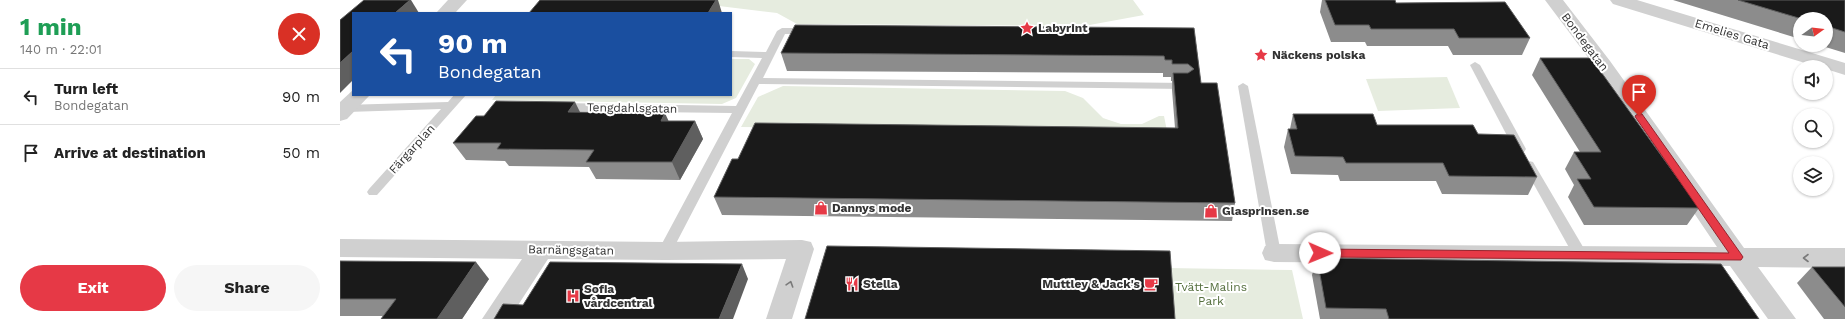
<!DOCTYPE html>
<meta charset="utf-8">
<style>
:root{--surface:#fff;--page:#f6f6f6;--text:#222;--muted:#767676;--line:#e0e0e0;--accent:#e63946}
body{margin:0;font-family:"Work Sans",sans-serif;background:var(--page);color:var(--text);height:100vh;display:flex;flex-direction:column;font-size:15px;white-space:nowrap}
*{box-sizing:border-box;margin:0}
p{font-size:13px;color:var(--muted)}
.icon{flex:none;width:22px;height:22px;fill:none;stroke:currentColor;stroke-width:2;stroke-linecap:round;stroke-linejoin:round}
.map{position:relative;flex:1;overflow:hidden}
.sheet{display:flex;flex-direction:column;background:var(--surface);width:340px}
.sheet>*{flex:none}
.banner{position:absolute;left:12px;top:12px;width:380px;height:84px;border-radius:0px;box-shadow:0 1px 3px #0004;background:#1a4fa0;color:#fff;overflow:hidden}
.needle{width:26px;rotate:75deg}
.tools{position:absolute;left:1453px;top:12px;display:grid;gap:8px}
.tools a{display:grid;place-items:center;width:40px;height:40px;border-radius:50%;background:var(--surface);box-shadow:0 1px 3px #0004;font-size:20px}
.pin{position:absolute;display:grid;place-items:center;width:34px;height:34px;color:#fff;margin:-41px -17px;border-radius:50% 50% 50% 0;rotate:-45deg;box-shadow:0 0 4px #0007}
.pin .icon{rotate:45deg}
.me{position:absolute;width:44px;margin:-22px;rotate:91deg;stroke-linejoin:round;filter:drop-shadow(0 0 3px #0008)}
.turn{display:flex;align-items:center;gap:14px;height:84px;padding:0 20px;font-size:18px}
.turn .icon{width:52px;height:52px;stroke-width:2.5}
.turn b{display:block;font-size:28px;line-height:34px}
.round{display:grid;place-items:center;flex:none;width:42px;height:42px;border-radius:21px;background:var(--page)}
.head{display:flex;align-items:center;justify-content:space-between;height:68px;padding:0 20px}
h1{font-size:24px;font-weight:700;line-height:30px;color:#1e9e55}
.action{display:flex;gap:8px;margin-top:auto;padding:8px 20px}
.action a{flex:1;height:46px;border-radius:24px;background:var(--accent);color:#fff;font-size:16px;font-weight:700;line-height:46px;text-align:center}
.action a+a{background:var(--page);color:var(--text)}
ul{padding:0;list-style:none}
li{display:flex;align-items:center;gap:12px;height:56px;padding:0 20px;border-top:1px solid var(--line)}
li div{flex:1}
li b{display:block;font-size:15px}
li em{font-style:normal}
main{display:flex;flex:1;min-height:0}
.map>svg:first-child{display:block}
.green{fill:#e6ecdf}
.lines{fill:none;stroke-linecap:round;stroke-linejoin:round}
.service{fill:#d0d0d0;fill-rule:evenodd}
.minor{fill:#d0d0d0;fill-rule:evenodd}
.wall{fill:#8c8c8c}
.shaded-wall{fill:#5f5f5f}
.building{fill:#1a1a1a;stroke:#5f5f5f}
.oneway{stroke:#7a7a7a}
.route{fill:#e63946;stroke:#96252e}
.labels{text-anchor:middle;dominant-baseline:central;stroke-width:4;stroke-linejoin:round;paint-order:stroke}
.poi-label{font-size:12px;font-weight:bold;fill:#333;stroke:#fff;text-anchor:start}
.street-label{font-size:12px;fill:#333;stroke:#fff}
.park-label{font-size:12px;fill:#56703f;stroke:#fff}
</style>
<main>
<section class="sheet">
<div class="head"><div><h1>1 min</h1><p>140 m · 22:01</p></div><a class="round" style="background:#d93025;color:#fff"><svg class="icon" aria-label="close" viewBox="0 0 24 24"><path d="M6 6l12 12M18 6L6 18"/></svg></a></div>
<ul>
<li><svg class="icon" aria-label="left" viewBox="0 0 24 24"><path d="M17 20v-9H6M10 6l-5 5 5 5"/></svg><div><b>Turn left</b><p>Bondegatan</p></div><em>90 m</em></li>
<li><svg class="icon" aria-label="arrive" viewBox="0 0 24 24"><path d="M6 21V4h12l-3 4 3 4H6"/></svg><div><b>Arrive at destination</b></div><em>50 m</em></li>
</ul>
<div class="action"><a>Exit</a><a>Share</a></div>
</section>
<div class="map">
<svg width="1505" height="319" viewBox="0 0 1505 319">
<rect width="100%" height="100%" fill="#fff"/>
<g class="green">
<polygon points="330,0 793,0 804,15 744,26 457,24 437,13"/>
<polygon points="391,59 409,59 415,64 396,98 382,104 152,100 156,95 391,95"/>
<polygon points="1107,77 1120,108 1038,111 1026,79"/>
<polygon points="443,86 725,91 743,98 763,118 781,124 802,124 819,116 824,116 827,131 401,127 418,97"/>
<polygon points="828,268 952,270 963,319 833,319"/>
</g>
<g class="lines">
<g class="service">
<polygon points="442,28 468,28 473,31 468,34 445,34 423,78 846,83 851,86 846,89 419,84 330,255 325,256 320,255 318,251 392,113 222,111 216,107 222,103 396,106 422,58 391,57 391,51 426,52 437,31"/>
<polygon points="1135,62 1140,65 1186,149 1184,152 1176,152 1174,149 1130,65"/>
<polygon points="903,83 908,86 941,253 939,257 934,258 929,257 927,253 898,86"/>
<polygon points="114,95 126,95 37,195 29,195 27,192 29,189 101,109 7,112 3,111 1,108 3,105 108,102"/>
<polygon points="1189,161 1193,162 1246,252 1248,256 1246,260 1241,261 1236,260 1183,165 1185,162"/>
</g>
<g class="minor">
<polygon points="108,0 127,0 115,13 96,13"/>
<polygon points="1205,0 1223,0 1270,61 1404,248 1505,248 1505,268 1418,267 1456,319 1428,319 1390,266 934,262 925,260 922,253 925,246 934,244 1377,247 1256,68"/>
<polygon points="1270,0 1297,0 1505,63 1505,75 1486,69 1486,67 1478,67 1273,4"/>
<polygon points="13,90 13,95 30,95 7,119 0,121 0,102"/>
<polygon points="0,239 325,242 462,240 471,242 474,249 452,319 426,319 446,259 325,260 208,259 169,319 142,319 182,259 0,257"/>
</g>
</g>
<g class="wall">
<polygon points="982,0 1055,0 1056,3 1190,38 1182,55 1113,55 1108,46 1027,46 1025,42 991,42 980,12"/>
<polygon points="1333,0 1505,0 1505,53 1479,45 1486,45 1486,19 1460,19 1460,39"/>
<polygon points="854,28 861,83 895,203 892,221 382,215 374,197 398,159 835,128 832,90 832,81 831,81 831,77 823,77 823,73 447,71 441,53"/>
<polygon points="1200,58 1359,208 1347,225 1244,225 1228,197 1234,185 1225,169 1234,152 1240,152 1192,75"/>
<polygon points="240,112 329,121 355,121 363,139 340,180 256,179 249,167 169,166 165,161 126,160 113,143"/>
<polygon points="953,114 1037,125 1138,134 1197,177 1188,195 1102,194 1096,181 1000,181 998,175 951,174 944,147 948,129 950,129"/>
<polygon points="977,258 1419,319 980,319 972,275"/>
<polygon points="0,261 149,279 122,319 41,319 43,316 0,316"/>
<polygon points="1472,267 1505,267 1505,319 1484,319 1457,283"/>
</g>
<g class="shaded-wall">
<polygon points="70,0 71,0 79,13 55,13"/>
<polygon points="376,0 378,0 382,13 368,13"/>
<polygon points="13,51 13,80 0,93 0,63"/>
<polygon points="235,102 244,120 228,112"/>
<polygon points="325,113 333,131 321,121"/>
<polygon points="355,121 363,139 340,180 332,162"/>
<polygon points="136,262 149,279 122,319 97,319"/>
<polygon points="402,264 408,279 393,319 379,319"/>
</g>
<g class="building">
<polygon points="24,0 70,0 55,13 13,13 13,51 0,63 0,20"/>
<polygon points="200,0 376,0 368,13 189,13"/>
<polygon points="985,0 1055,0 1056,3 1165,2 1190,38 1119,38 1114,29 1031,29 1029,25 995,25"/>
<polygon points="1398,0 1505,0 1505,32 1486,26 1486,19 1462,19"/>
<polygon points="455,25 854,28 861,83 877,83 895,203 374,197 392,159 398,159 415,123 838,128 833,73 848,73 854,69 848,64 832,64 832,60 825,60 824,56 441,53"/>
<polygon points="1200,58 1251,58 1359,208 1254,207 1237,179 1251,179 1234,152 1261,152"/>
<polygon points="156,101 235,102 228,112 325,113 321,121 355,121 332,162 246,162 254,150 157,149 161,143 113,143 136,116 144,116"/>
<polygon points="953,114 1033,114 1037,125 1133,125 1138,134 1174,135 1197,177 1109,176 1103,163 1006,163 1003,157 955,156 948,129 957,129"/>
<polygon points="487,246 830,251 835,319 465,319"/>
<polygon points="977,258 1381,264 1419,319 1049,319 1046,309 986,308"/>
<polygon points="0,261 136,262 97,319 41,319 56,299 0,299"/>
<polygon points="210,262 402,264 379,319 154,319 163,304 183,305"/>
<polygon points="1472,267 1505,267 1505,307"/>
</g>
<defs><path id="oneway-chevron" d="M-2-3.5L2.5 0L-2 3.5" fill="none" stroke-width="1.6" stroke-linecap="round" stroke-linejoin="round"/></defs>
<g class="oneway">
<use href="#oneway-chevron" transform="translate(1466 258) rotate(-180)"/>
<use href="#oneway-chevron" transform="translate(450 284) rotate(-72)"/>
</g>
<polygon class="route" points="1299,113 1302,114 1401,254 1403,257 1401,260 980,257 975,253 980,249 1389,253 1296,118 1295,116"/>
<defs>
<g id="sight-bare" transform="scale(1.08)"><path d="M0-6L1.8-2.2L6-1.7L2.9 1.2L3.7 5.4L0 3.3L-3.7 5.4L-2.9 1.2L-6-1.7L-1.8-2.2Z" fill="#e63946" stroke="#fff" stroke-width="2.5" paint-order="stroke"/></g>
<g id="shop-bare" transform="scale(1.08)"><path d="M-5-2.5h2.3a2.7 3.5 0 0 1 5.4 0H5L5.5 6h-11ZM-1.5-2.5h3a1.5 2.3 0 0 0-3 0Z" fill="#e63946" stroke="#fff" stroke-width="2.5" paint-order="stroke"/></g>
<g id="restaurant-bare" transform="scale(1.08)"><path d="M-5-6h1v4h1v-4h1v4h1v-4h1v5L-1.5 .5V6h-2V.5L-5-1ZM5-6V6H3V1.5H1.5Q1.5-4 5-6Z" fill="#e63946" stroke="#fff" stroke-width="2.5" paint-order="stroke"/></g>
<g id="cafe-bare" transform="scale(1.08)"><path d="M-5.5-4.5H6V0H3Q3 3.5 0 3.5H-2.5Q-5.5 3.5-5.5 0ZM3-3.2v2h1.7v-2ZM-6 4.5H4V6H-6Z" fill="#e63946" stroke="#fff" stroke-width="2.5" paint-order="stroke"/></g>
<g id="hospital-bare" transform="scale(1.08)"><path d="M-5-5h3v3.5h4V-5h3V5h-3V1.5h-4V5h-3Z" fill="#e63946" stroke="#fff" stroke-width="2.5" paint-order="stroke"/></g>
</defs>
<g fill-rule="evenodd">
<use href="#sight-bare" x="687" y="28"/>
<use href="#sight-bare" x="921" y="55"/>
<use href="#shop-bare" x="481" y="208"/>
<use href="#shop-bare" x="871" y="211"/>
<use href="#restaurant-bare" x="512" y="284"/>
<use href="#cafe-bare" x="811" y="284"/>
<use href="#hospital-bare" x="233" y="296"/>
</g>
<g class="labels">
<g class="poi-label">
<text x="698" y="28">Labyrint</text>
<text x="932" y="55">Näckens polska</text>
<text x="492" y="208">Dannys mode</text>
<text x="882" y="211">Glasprinsen.se</text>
<text x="523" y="284">Stella</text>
<text x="800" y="284" text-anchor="end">Muttley &amp; Jack's</text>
<text x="244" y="289">Sofia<tspan x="244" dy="14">vårdcentral</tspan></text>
</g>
<g class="street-label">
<text transform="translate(1392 34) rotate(17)">Emelies Gata</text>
<text transform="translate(1245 42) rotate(53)">Bondegatan</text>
<text transform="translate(292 108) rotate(1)">Tengdahlsgatan</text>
<text transform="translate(72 149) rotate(-48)">Färgarplan</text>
<text transform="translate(231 250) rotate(1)">Barnängsgatan</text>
</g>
<g class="park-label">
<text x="871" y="287">Tvätt-Malins<tspan x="871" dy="14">Park</tspan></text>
</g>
</g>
</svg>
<div class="tools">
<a><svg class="needle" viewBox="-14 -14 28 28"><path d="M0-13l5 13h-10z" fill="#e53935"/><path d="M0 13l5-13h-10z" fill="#767676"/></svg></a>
<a><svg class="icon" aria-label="sound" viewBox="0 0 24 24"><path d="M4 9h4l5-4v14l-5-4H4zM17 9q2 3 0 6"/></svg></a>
<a><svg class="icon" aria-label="search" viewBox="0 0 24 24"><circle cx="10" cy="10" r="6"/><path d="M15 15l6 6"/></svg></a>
<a><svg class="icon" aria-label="layers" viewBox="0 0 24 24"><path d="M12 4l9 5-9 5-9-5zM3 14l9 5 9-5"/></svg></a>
</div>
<div class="pin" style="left:1299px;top:116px;background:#d93025"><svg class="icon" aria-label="arrive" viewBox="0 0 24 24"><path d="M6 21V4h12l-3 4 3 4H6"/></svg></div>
<svg class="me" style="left:980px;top:253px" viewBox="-20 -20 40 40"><circle r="19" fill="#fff"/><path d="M0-13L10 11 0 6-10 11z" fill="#e63946"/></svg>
<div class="banner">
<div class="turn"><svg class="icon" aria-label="left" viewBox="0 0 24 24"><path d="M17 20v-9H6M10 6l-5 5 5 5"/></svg><div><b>90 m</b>Bondegatan</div></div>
</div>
</div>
</main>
